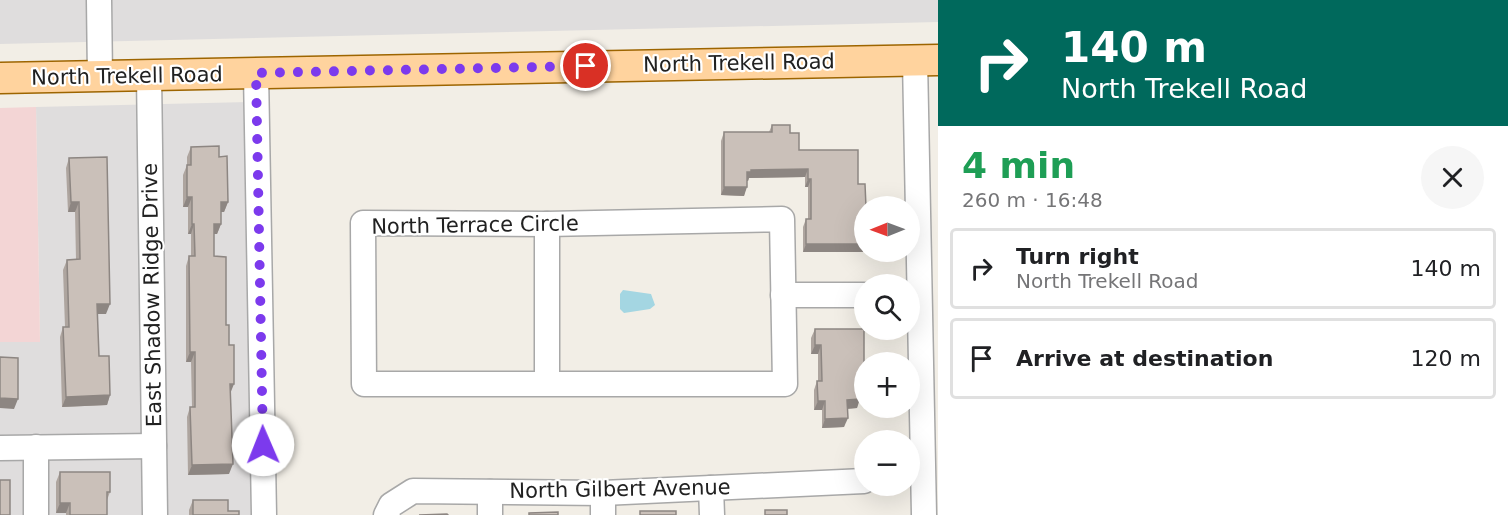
<!DOCTYPE html>
<meta charset="utf-8">
<style>
:root{--surface:#fff;--page:#f6f6f6;--text:#202124;--muted:#757577;--line:#e0e0e0}
body{margin:0;font-family:"DejaVu Sans",sans-serif;background:var(--page);color:var(--text);height:100vh;display:flex;flex-direction:column;font-size:22px;white-space:nowrap}
*{box-sizing:border-box;margin:0}
p{font-size:20px;color:var(--muted)}
.icon{flex:none;width:33px;height:33px;fill:none;stroke:currentColor;stroke-width:2;stroke-linecap:round;stroke-linejoin:round}
.map{position:relative;flex:1;overflow:hidden}
.panel{display:flex;flex-direction:column;background:var(--surface);width:570px}
.panel>*{flex:none}
.banner{background:#00695c;color:#fff;overflow:hidden}
.needle{width:39px;rotate:269deg}
.buttons{position:absolute;left:854px;top:196px;display:grid;gap:12px}
.buttons a{display:grid;place-items:center;width:66px;height:66px;border-radius:50%;background:var(--surface);box-shadow:0 6px 24px #0002;font-size:30px}
.pin{position:absolute;display:grid;place-items:center;width:51px;height:51px;color:#fff;margin:-26px;border:3px solid #fff;border-radius:50%;box-shadow:0 2px 6px #0007}
.me{position:absolute;width:66px;margin:-33px;rotate:359deg;stroke-linejoin:round;filter:drop-shadow(0 0 4px #0008)}
.turn{display:flex;align-items:center;gap:21px;height:126px;padding:0 24px;font-size:27px}
.turn .icon{width:78px;height:78px;stroke-width:2.5}
.turn b{display:block;font-size:42px;line-height:51px}
.round{display:grid;place-items:center;flex:none;width:63px;height:63px;border-radius:32px;background:var(--page)}
.overview{display:flex;align-items:center;justify-content:space-between;height:102px;padding:0 24px}
h1{font-size:36px;font-weight:600;line-height:45px;color:#1e9e55}
ul{padding:0;list-style:none}
li{display:flex;align-items:center;gap:18px;height:81px;margin:0 12px 9px;padding:0 12px;border:3px solid var(--line);border-radius:6px}
li div{flex:1}
li b{display:block;font-size:22px}
li em{font-style:normal}
main{display:flex;flex:1;min-height:0}
.map>svg:first-child{display:block}
.residential{fill:#dfdddd}
.commercial{fill:#f3d5d5}
.water{fill:#a4d6e2}
.lines{fill:none;stroke-linecap:round;stroke-linejoin:round}
.minor-casing{stroke:#a8a8a8;stroke-width:27}
.major-casing{stroke:#9d6500;stroke-width:33}
.minor{stroke:#fff;stroke-width:24}
.major{stroke:#ffd39e;stroke-width:30}
.wall{fill:#aea59f}
.shaded-wall{fill:#8d8682}
.building{fill:#cac0b9;stroke:#8d8682;stroke-width:1.5}
.route{stroke:#7c3aed;stroke-width:10;stroke-dasharray:0 18}
.labels{text-anchor:middle;dominant-baseline:central;stroke-width:4.5;stroke-linejoin:round;paint-order:stroke}
.street-label{font-size:21px;fill:#212121;stroke:#fff}
</style>
<main>
<div class="map">
<svg width="938" height="515" viewBox="0 0 938 515">
<rect width="100%" height="100%" fill="#f2eee6"/>
<g class="residential">
<polygon points="0,0 938,0 938,22 0,44"/>
<polygon points="249,102 255,515 0,515 0,342 40,341 36,107"/>
</g>
<polygon class="commercial" points="36,107 40,342 0,342 0,108"/>
<polygon class="water" points="623,290 651,294 655,305 650,309 624,313 620,309 620,294"/>
<g class="lines">
<g class="minor-casing">
<g id="minor">
<polyline points="99,0 100,77"/>
<polyline points="915,60 924,515"/>
<polyline points="256,73 264,515"/>
<polyline points="149,75 155,515"/>
<polygon points="782,219 785,384 364,384 363,223 547,224"/>
<polyline points="547,224 547,382"/>
<polyline points="783,295 864,295"/>
<polyline points="36,447 36,515"/>
<polyline points="0,448 154,446"/>
<polyline points="711,488 712,515"/>
<polyline points="490,492 490,515"/>
<polyline points="603,493 603,515"/>
<polyline points="386,515 391,505 413,491 603,493 864,481"/>
</g>
</g>
<g class="major-casing">
<polyline id="major" points="0,78 938,60"/>
</g>
<use href="#minor" class="minor"/>
<use href="#major" class="major"/>
</g>
<g class="wall">
<polygon points="772,125 790,133 799,150 858,184 863,252 803,252 803,227 806,219 808,219 808,187 805,187 805,177 749,178 748,181 747,181 744,196 721,195 721,141 724,132 769,132"/>
<polygon points="191,147 219,157 228,202 224,212 221,212 221,224 217,234 214,234 214,256 226,325 230,394 229,474 188,475 187,417 190,407 192,407 191,362 186,362 186,266 189,256 191,256 191,234 188,234 188,207 183,207 183,175 187,165 187,157"/>
<polygon points="69,158 106,314 97,314 99,356 110,395 107,405 62,407 60,337 63,327 65,327 63,270 67,260 76,259 75,212 68,212 66,168"/>
<polygon points="815,329 864,329 864,381 861,389 860,389 857,408 847,409 844,427 822,428 822,410 814,410 814,390 817,381 818,381 818,354 811,354 811,338"/>
<polygon points="60,472 110,492 107,500 107,515 66,515 66,513 56,513 56,482"/>
<polygon points="193,500 228,511 239,515 189,515 189,510"/>
</g>
<g class="shaded-wall">
<polygon points="808,169 805,177 749,178 748,181 744,181 747,172 751,170"/>
<polygon points="808,179 811,179 808,187 805,187"/>
<polygon points="724,187 747,187 744,196 721,195"/>
<polygon points="187,197 192,197 188,207 183,207"/>
<polygon points="71,202 79,202 75,212 68,212"/>
<polygon points="221,202 228,202 224,212 217,212"/>
<polygon points="192,224 194,224 191,234 188,234"/>
<polygon points="214,224 221,224 217,234 210,234"/>
<polygon points="806,244 864,244 864,248 863,252 803,252"/>
<polygon points="97,304 110,304 106,314 93,314"/>
<polygon points="815,345 821,345 818,354 811,354"/>
<polygon points="190,352 195,352 191,362 186,362"/>
<polygon points="864,380 861,389 856,389 860,381"/>
<polygon points="230,384 234,384 230,394"/>
<polygon points="110,395 107,405 62,407 66,397"/>
<polygon points="0,398 18,399 14,409 0,408"/>
<polygon points="860,399 857,408 844,409 847,400"/>
<polygon points="818,401 825,401 822,410 814,410"/>
<polygon points="848,418 844,427 822,428 825,419"/>
<polygon points="233,464 229,474 188,475 192,465"/>
<polygon points="60,503 70,503 66,513 56,513"/>
</g>
<g class="building">
<polygon points="772,125 790,125 790,133 799,133 799,150 858,150 858,184 865,184 866,207 864,207 864,244 806,244 806,219 811,219 811,179 808,179 808,169 751,170 751,172 747,172 747,187 724,187 724,132 772,132"/>
<polygon points="219,146 219,157 227,156 228,202 221,202 221,224 214,224 214,256 226,257 226,325 229,325 229,345 234,345 234,384 230,384 233,464 192,465 190,407 195,407 195,352 190,352 189,256 195,256 194,224 192,224 192,197 187,197 187,165 191,165 191,147"/>
<polygon points="107,157 110,304 97,304 99,356 109,356 110,395 66,397 63,327 69,327 67,260 80,259 79,202 71,202 69,158"/>
<polygon points="815,329 864,329 864,380 860,381 860,399 847,400 848,418 825,419 825,401 818,401 817,381 822,381 821,345 815,345"/>
<polygon points="0,357 18,358 18,399 0,398"/>
<polygon points="60,472 110,472 110,492 107,492 107,515 70,515 70,503 60,503"/>
<rect x="0" y="480" width="10" height="35"/>
<polygon points="193,500 228,500 228,511 239,511 239,515 193,515"/>
<rect x="765" y="510" width="22" height="5"/>
<rect x="640" y="511" width="36" height="4"/>
<polygon points="558,512 558,515 529,515 529,513"/>
<polygon points="447,514 448,515 419,515"/>
</g>
<g class="lines">
<polyline class="route" points="263,445 256,73 586,66"/>
</g>
<g class="labels">
<g class="street-label">
<text transform="translate(739 63) rotate(-1)">North Trekell Road</text>
<text transform="translate(127 76) rotate(-1)">North Trekell Road</text>
<text transform="translate(475 225) rotate(-1)">North Terrace Circle</text>
<text transform="translate(152 295) rotate(-91)">East Shadow Ridge Drive</text>
<text transform="translate(620 489) rotate(-1)">North Gilbert Avenue</text>
</g>
</g>
</svg>
<div class="buttons">
<a><svg class="needle" viewBox="-14 -14 28 28"><path d="M0-13l5 13h-10z" fill="#e53935"/><path d="M0 13l5-13h-10z" fill="#757577"/></svg></a>
<a><svg class="icon" aria-label="search" viewBox="0 0 24 24"><circle cx="10" cy="10" r="6"/><path d="M15 15l6 6"/></svg></a>
<a>+</a>
<a>−</a>
</div>
<div class="pin" style="left:586px;top:66px;background:#d93025"><svg class="icon" aria-label="arrive" viewBox="0 0 24 24"><path d="M6 21V4h12l-3 4 3 4H6"/></svg></div>
<svg class="me" style="left:263px;top:445px" viewBox="-20 -20 40 40"><circle r="19" fill="#fff"/><path d="M0-13L10 11 0 6-10 11z" fill="#7c3aed"/></svg>
</div>
<section class="panel">
<div class="banner">
<div class="turn"><svg class="icon" aria-label="right" viewBox="0 0 24 24"><path d="M7 20v-9h11M14 6l5 5-5 5"/></svg><div><b>140 m</b>North Trekell Road</div></div>
</div>
<div class="overview"><div><h1>4 min</h1><p>260 m · 16:48</p></div><a class="round"><svg class="icon" aria-label="close" viewBox="0 0 24 24"><path d="M6 6l12 12M18 6L6 18"/></svg></a></div>
<ul>
<li><svg class="icon" aria-label="right" viewBox="0 0 24 24"><path d="M7 20v-9h11M14 6l5 5-5 5"/></svg><div><b>Turn right</b><p>North Trekell Road</p></div><em>140 m</em></li>
<li><svg class="icon" aria-label="arrive" viewBox="0 0 24 24"><path d="M6 21V4h12l-3 4 3 4H6"/></svg><div><b>Arrive at destination</b></div><em>120 m</em></li>
</ul>
</section>
</main>
